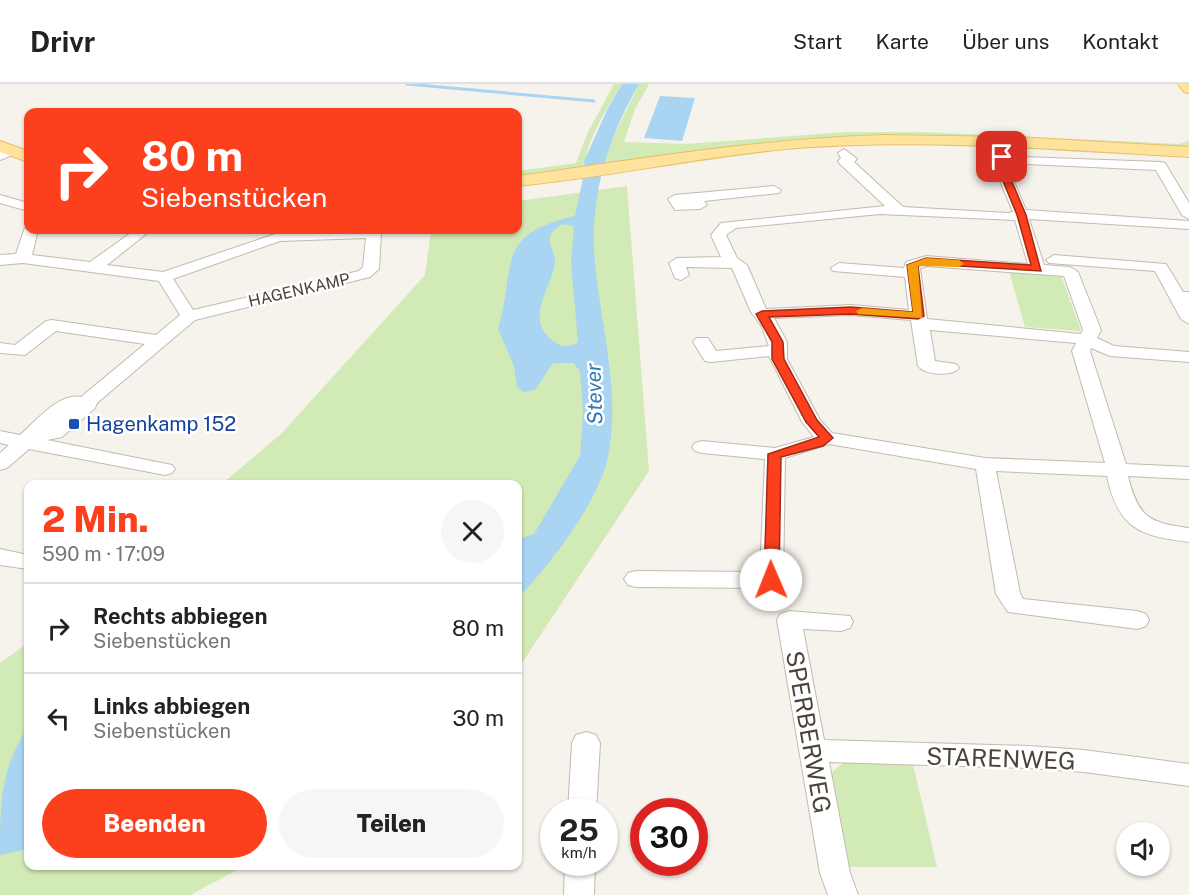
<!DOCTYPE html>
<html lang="de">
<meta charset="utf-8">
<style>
:root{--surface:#fff;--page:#f6f6f6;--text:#222;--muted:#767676;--line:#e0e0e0;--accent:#fc3f1d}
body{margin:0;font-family:"Public Sans",sans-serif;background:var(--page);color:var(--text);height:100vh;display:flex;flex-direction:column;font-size:22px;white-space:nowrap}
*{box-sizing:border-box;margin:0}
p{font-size:20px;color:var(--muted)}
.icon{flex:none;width:33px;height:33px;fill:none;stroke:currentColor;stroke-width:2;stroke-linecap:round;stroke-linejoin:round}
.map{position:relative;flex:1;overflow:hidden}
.drawer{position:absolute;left:24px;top:396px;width:498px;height:390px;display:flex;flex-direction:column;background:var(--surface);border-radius:12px;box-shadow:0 2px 4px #0004}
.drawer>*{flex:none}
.hud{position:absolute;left:24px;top:24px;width:498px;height:126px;border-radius:12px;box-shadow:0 2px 4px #0004;background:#fc3f1d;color:#fff;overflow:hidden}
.buttons{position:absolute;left:1116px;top:738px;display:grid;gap:12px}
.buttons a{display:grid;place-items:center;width:54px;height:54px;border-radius:50%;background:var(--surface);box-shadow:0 2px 4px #0004;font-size:30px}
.speed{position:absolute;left:540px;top:714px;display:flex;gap:12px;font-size:30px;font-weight:700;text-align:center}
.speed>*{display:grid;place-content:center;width:78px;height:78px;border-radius:50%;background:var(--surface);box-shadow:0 2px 4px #0004;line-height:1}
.speed small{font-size:15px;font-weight:400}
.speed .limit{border:9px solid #d22;background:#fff;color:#111}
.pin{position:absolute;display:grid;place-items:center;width:51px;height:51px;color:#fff;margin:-26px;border-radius:12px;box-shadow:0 3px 9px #0006}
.me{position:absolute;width:66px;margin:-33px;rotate:359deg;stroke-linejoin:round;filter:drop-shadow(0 0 4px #0008)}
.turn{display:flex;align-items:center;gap:21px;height:126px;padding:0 18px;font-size:27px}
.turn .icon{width:78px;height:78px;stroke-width:2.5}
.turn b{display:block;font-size:42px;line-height:51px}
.round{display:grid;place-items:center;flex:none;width:63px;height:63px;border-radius:32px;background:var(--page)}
.overview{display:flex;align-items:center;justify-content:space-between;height:102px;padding:0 18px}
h1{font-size:36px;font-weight:800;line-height:45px;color:var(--accent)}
.cta{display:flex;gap:12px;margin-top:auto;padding:12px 18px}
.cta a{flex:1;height:69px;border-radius:36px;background:var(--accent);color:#fff;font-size:24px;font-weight:800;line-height:69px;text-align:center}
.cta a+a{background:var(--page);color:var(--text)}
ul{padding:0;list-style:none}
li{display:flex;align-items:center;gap:18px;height:90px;padding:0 18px;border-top:2px solid var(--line)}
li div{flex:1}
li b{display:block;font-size:22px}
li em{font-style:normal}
header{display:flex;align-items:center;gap:36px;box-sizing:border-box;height:84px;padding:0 30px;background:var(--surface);border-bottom:2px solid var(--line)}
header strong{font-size:28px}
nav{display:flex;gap:33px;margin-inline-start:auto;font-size:21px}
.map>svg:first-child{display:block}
.green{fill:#d2eab5}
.water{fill:#a9d4f2;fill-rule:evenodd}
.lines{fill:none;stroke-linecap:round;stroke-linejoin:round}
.stream{stroke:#a9d4f2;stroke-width:3}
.minor-casing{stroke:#c2bbae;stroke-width:2}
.major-casing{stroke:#e6c16a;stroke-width:2}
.minor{fill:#fff;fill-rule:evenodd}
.major{fill:#ffe39c;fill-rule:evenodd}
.route{fill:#fc3f1d;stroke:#a42913;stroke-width:1.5}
.slow{fill:#f59e0b}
.transit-dot{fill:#1a4fb4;stroke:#fff;stroke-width:2}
.labels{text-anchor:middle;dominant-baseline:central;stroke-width:5;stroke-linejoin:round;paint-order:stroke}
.far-street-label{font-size:16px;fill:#4b4439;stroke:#fff}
.transit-label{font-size:20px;fill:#164399;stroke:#fff;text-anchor:start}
.water-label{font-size:21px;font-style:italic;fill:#2e7ab2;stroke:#fff}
.near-street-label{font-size:24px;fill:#4b4439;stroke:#fff}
</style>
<header>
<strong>Drivr</strong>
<nav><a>Start</a><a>Karte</a><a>Über uns</a><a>Kontakt</a></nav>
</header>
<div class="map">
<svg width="1189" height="811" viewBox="0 0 1189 811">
<rect width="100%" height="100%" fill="#f6f3ec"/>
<g class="green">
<path d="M614,0H622C611,17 582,64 585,84L518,94V87L576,79L588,48Z"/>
<polygon points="639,0 649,0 635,25 624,58 686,60 846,48 925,48 1179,60 1189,57 1189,64 798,56 603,80 615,49"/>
<polygon points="627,102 649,387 518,585 518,400 222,400 282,349 425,191 431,146 518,146 518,117"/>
<polygon points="1009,187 1061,191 1081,247 1025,243"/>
<polygon points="28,559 28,782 245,782 190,811 0,811 0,579"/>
<polygon points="844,678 913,680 937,783 845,783 828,692"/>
</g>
<g class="water">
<path d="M622,0H639C607,55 589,115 595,179C601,244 621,307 608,373C598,419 550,481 518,514V455L534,450L580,372L583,328L580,287L573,279H553L535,306L523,308L517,303L514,282L498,245C517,179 494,151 575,132L585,84L584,77L608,24ZM562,140L574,142L571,179L578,258C568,264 562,264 553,257C522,234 555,200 555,176C555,168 548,160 550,153C551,147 557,144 562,140Z"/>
<polygon points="660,12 695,14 682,57 644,54"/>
<path d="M28,643V765L0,771C0,717 0,687 28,643Z"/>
</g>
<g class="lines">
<polyline class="stream" points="407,0 594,17"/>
<g class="minor-casing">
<g id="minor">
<polygon points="14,64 20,68 0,76 0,68"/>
<path d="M844,65L857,75L854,78L903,123L1008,129L1013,128L991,75L993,72L1160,78L1165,79L1189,119V135L1182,131L1156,86L1006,79L1026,126L1189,137V145L1029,135L1044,181L1070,183L1078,188L1101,246L1097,254L1114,262L1189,268V278L1110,272L1091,264L1090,267L1126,380L1189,383V395L1128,392C1138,434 1150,439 1189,444V458C1140,452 1118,445 1107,392L996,387L1020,509L1023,515L1137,527L1146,530L1149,536L1146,542L1137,545L1008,528L996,510L976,385L829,360L785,374L783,496L779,502L771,504L636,503L628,501L624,495L628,489L636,487L760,488L765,375L702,369L695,367L692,363L695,359L702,357L775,364L814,353L802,338L769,272L711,278L705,277L693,258L696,254H708L716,267L769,262L761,241L751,228L732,184L686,183L689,191L681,196L675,194L669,179L677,174L721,173L711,151L721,139L885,122L840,80L838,77L841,74L838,69ZM880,130L1015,136L1028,180L926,172L906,178L904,184L839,179L831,184L833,187L905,193L909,226L851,221L766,225L747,181L737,174L726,151L736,144ZM927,182L1064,192L1083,246L1081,250L927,235L920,184ZM851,231L911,236L918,282C925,291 952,293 959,284L956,280L935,277L930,246L1076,259L1072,267L1105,379L985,374L832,349L820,336L787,275V258L774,234Z"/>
<polygon points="774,102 781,106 779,109 704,117 707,121 700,125 675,126 668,115 675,111"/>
<polygon points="0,111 28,119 28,127 0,119"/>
<path d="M28,142V146H38L32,171L90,178L135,146H151L107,181L163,188L278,149L378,146L381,149L379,185L370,193L195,236L97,319L95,324L62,353L47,356L172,381L175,385L172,389L165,391L29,365L7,384L0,386V369L9,361L0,359V347L20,351C36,337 59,308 81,313L145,260L56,247L25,271L0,269V259L15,261L46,237L52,236L156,251L180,231L159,197L23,179L0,181V171L16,170L24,146ZM366,154L363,183L359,187L193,226L173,195L280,157Z"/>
<polygon points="1054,171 1166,180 1183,208 1189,208 1189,240 1181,235 1155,187 1049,179 1046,176"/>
<polygon points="0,465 28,471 28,485 0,481"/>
<polygon points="789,527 850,532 853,538 850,544 841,547 803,545 824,656 1029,662 1084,666 1189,680 1189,702 1084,688 1029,684 829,678 850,789 858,811 828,811 820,789 777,536 780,530"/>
<polygon points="586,648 596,651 600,659 596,728 568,728 572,659 576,651"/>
<polygon points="565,778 595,778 594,811 564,811"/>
</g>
</g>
<g class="major-casing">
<g id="major">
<polygon points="1178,0 1189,0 1189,9 1184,8"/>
<path d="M882,51L1014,53L1189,63V73C1059,66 928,54 797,64C703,72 611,93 518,102V92C639,75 759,55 882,51Z"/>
<polygon points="0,57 28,67 28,78 0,68"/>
</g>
</g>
<use href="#minor" class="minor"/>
<use href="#major" class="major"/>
</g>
<polygon class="route" points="1002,71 1006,73 1003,76 1026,131 1041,187 926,180 918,182 924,232 918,235 851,230 769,233 783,258 784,275 817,336 833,354 823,362 781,373 779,496 771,501 766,499 764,496 768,370 819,353 806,338 772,275 772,258 756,230 762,227 851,223 913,228 907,181 926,174 1031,181 1017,131 994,75"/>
<polygon class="slow" points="926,174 959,176 964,180 959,183 918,182 922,234 858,230 856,227 862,224 913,228 907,181"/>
<rect class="transit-dot" x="68" y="334" width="12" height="12" rx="3"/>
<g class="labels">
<g class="far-street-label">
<text transform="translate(299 206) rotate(-13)">HAGENKAMP</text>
</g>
<g class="transit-label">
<text x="86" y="340">Hagenkamp 152</text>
</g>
<g class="water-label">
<text transform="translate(594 310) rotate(-92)">Stever</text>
</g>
<g class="near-street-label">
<text transform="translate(809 648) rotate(80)">SPERBERWEG</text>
<text transform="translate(1001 674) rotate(2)">STARENWEG</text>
</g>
</g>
</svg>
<div class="buttons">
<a><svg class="icon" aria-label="sound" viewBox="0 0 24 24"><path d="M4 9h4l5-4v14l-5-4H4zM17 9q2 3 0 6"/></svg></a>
</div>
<div class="speed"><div>25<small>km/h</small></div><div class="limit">30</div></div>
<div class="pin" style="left:1002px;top:73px;background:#d93025"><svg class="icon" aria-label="arrive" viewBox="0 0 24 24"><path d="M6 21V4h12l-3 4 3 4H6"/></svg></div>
<svg class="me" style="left:771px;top:496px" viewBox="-20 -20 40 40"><circle r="19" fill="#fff"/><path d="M0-13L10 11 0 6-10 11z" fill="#fc3f1d"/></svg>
<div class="hud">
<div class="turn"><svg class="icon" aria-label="right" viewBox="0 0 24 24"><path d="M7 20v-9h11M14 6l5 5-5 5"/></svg><div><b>80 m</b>Siebenstücken</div></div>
</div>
<section class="drawer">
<div class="overview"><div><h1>2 Min.</h1><p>590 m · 17:09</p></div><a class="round"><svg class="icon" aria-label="close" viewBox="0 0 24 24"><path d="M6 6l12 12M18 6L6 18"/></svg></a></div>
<ul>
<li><svg class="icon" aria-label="right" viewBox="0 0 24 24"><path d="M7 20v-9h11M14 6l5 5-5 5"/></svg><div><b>Rechts abbiegen</b><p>Siebenstücken</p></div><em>80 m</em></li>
<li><svg class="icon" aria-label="left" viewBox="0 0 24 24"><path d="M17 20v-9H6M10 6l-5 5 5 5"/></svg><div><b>Links abbiegen</b><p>Siebenstücken</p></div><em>30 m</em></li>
</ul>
<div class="cta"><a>Beenden</a><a>Teilen</a></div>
</section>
</div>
